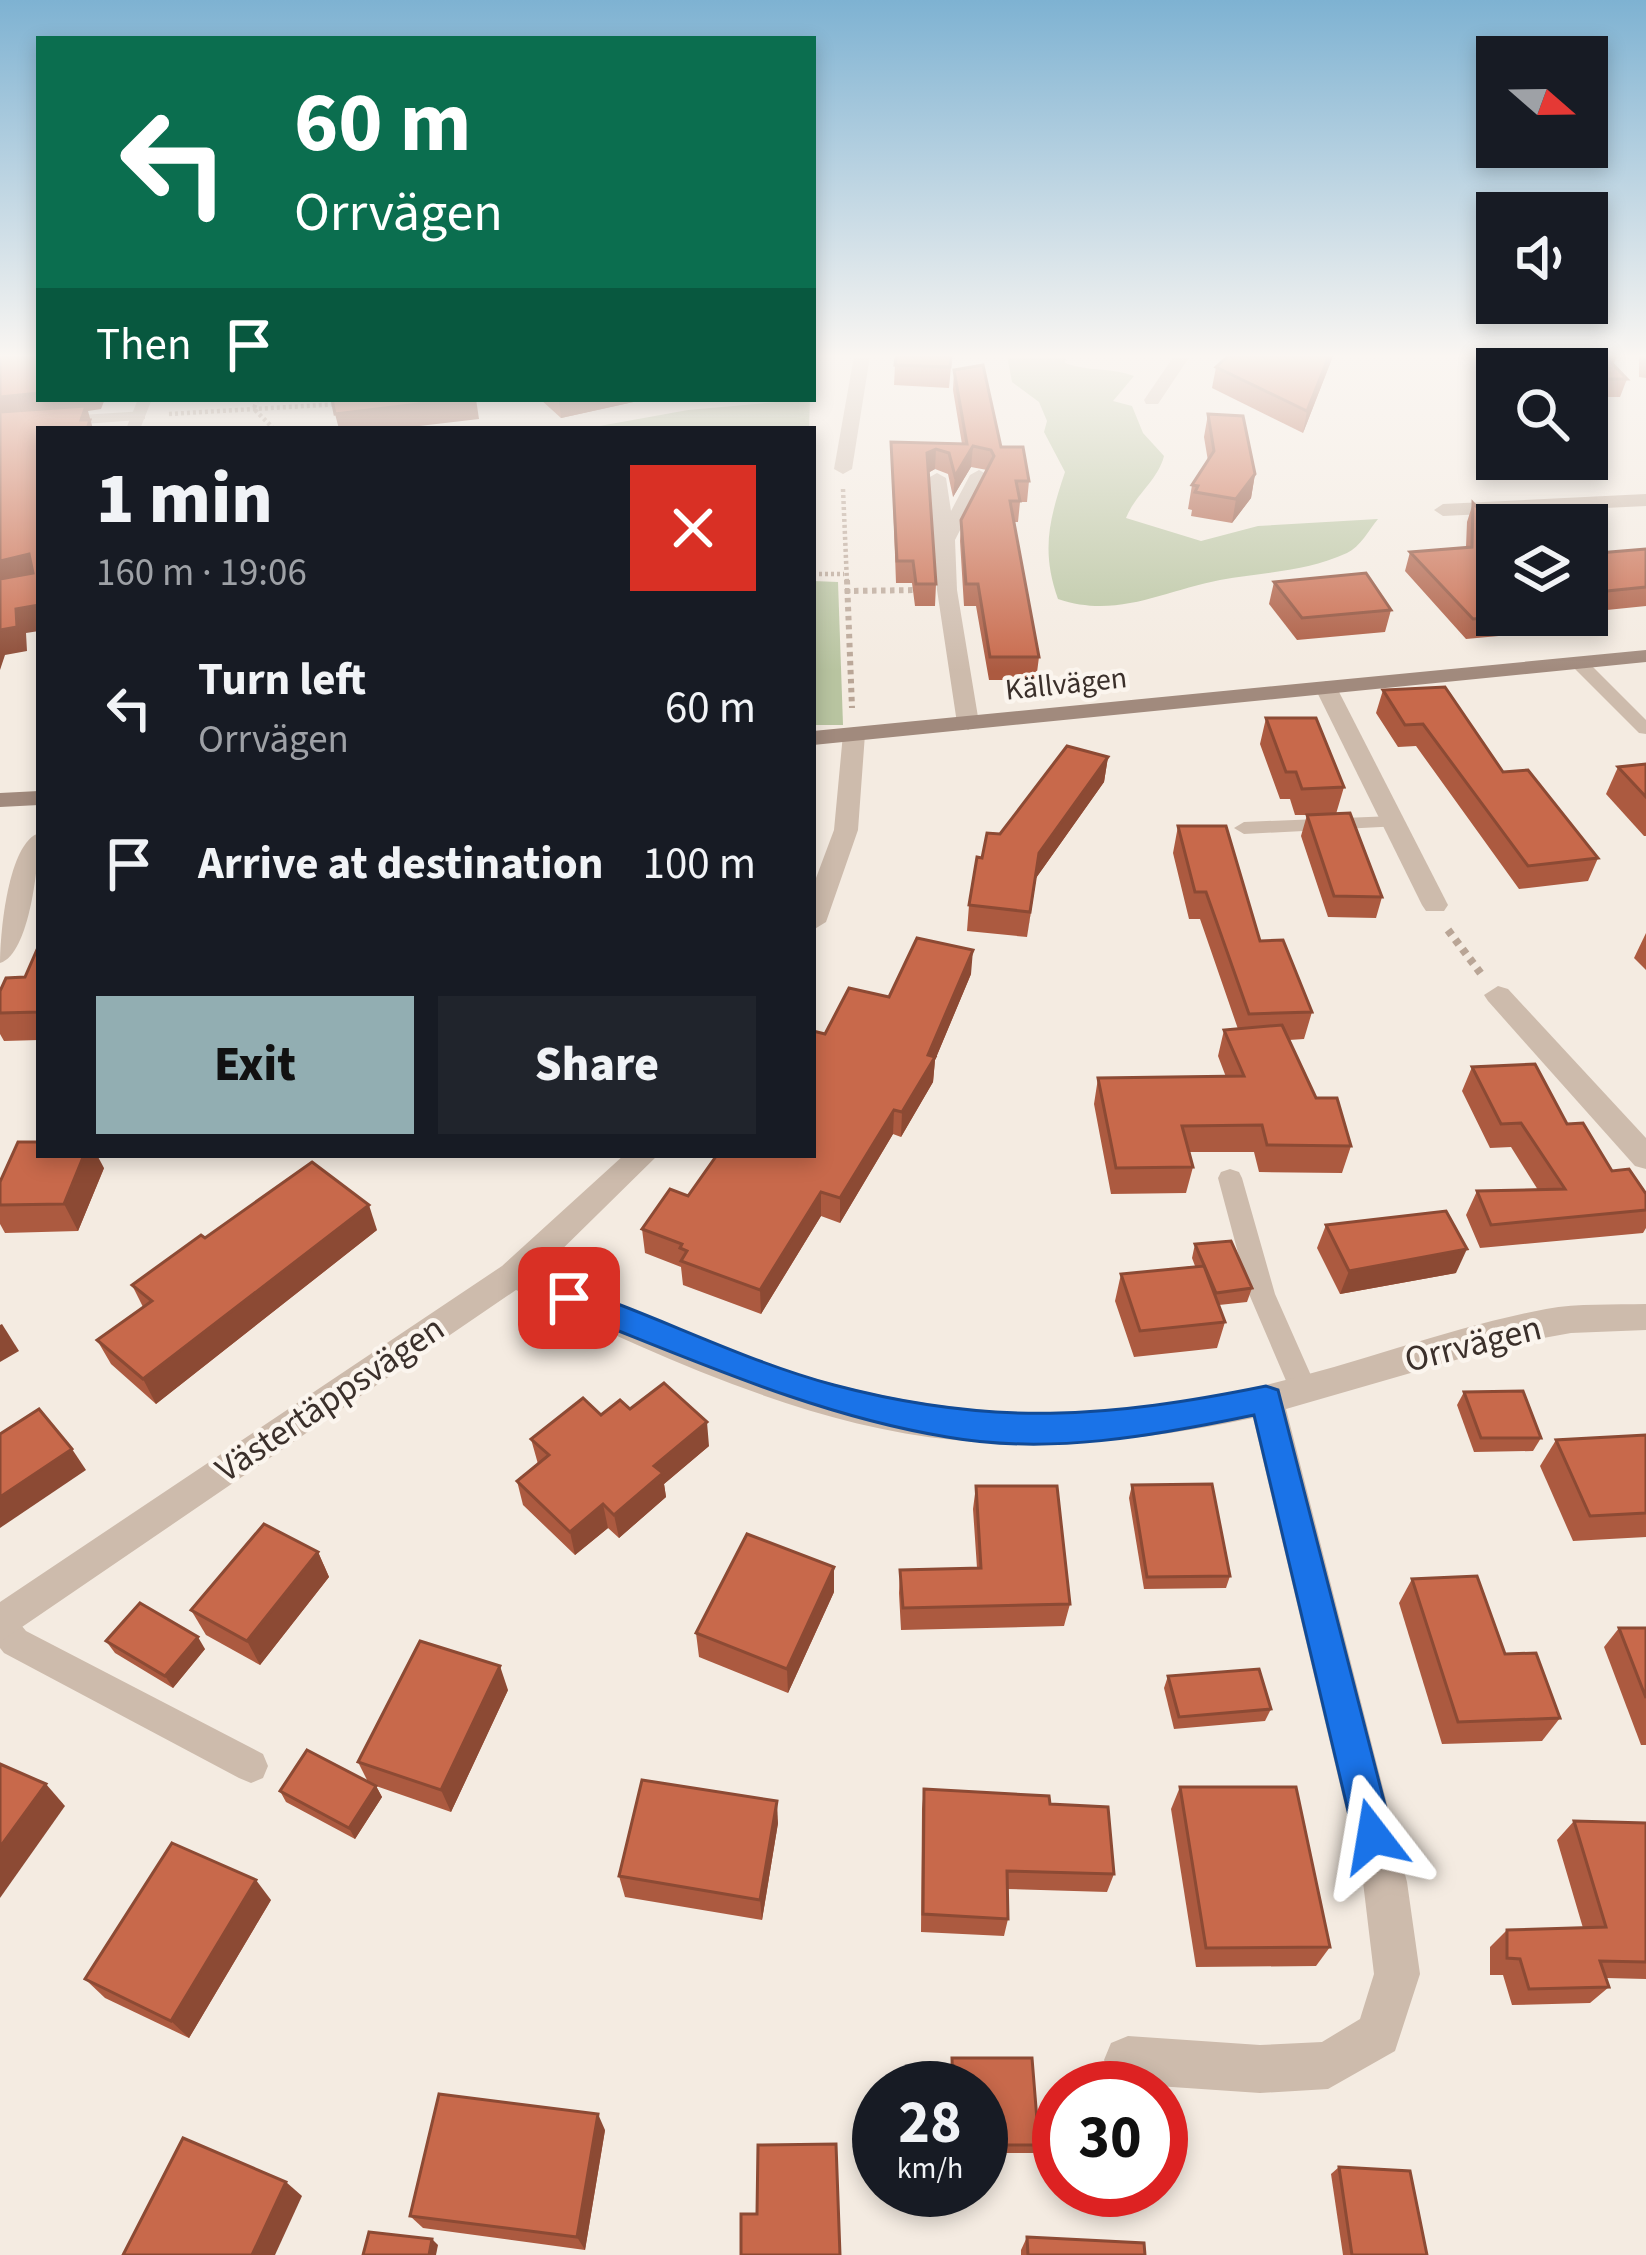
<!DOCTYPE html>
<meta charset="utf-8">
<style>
:root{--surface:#171b24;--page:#20242c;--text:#f1f3f6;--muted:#9ea1a6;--accent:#92aeb2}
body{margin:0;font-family:"Source Sans 3",sans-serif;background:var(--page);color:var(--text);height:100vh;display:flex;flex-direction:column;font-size:45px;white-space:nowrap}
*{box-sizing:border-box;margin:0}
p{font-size:39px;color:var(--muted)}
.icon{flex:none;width:66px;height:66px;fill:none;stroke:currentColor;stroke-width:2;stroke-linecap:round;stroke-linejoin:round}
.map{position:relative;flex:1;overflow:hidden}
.sheet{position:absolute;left:36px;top:426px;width:780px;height:732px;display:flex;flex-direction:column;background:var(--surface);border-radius:0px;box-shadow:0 6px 18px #0003}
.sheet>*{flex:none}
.top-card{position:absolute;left:36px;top:36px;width:780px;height:366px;border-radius:0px;box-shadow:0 6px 18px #0003;background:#0b6e4f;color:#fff;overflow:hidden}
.needle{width:78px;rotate:110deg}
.buttons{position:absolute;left:1476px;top:36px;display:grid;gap:24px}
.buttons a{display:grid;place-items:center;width:132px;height:132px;border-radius:0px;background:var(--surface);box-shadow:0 6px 18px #0003;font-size:60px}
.speed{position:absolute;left:852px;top:2061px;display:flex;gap:24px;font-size:60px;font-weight:700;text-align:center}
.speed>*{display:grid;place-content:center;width:156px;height:156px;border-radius:50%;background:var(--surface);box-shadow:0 6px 18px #0003;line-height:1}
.speed small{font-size:30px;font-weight:400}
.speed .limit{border:18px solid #d22;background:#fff;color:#111}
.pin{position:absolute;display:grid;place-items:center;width:102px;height:102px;color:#fff;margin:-51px;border-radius:24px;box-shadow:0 6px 18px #0006}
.me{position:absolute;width:132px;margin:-66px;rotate:346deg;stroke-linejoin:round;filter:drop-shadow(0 0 9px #0008)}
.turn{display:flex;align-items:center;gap:42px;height:252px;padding:0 60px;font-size:54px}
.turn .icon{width:156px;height:156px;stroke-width:2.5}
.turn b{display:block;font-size:84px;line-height:102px}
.then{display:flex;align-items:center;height:114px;padding:0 60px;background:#0003;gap:24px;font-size:45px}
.round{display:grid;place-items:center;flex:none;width:126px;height:126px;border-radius:0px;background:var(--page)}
.head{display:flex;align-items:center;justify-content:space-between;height:204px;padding:0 60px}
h1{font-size:72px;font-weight:800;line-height:90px}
.primary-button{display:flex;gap:24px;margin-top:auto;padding:24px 60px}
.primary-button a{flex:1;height:138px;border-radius:0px;background:var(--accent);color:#111;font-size:48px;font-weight:800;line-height:138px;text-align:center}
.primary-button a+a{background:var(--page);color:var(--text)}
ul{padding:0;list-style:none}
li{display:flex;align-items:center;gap:36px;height:156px;padding:0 60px}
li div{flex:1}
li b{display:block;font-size:45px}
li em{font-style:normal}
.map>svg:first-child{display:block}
.green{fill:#b8c4a0}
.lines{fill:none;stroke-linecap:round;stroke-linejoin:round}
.path-far2{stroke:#b9a596;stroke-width:4.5;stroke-dasharray:3 3;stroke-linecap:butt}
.path-far1{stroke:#b9a596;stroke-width:6;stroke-dasharray:4.5 4.5;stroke-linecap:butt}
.path{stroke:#b9a596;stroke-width:8;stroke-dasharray:6 6;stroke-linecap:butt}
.lane{fill:#cdbbac;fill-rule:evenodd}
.street{fill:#cdbbac;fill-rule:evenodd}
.secondary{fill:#a18a7d;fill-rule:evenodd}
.wall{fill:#ac5a40}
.shaded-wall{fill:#8c4a34}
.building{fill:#c8694b;stroke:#8c4a34;stroke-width:3}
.route{fill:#1a73e8;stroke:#114b97;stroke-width:3}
.labels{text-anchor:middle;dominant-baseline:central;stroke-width:9;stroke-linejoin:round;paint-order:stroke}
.far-street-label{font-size:30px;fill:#3b302b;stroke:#fbf5ee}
.street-label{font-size:36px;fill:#3b302b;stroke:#fbf5ee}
</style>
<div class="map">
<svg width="1646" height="2255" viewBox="0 0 1646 2255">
<rect width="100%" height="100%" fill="#f4ebe1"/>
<g class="green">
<path d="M1007,356H1066L1065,363C1088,372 1111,367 1134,376L1113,401L1132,406L1143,433L1164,456C1158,480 1135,495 1126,518L1201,541L1258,526L1378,519C1369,530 1360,547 1347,553C1305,572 1264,572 1220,580C1163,591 1117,619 1058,599C1041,551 1049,520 1065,472L1044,432L1047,421L1039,402L1012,382Z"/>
<polygon points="810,399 809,429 583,429 688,410"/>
<polygon points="813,581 838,582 843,725 813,725"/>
</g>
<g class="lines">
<g class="path-far2">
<polyline points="257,399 254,409 274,429"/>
<polyline points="169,414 340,404"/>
<polyline points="843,489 847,583"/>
<polyline points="813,574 844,574"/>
</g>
<g class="path-far1">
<polyline points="847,580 852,708"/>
<polyline points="845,591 921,590"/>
</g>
<polyline class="path" points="1448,930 1482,975"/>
<g class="lane">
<polygon points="138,399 152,399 140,429 126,429"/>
<polygon points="1579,658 1585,659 1646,720 1646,734 1639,733 1573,667 1570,663"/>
<polygon points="1393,816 1403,822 1400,826 1244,834 1234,828 1244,822"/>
<polygon points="1230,1169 1239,1172 1242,1178 1275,1294 1317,1389 1313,1397 1303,1401 1293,1397 1249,1294 1218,1178 1221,1172"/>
<polygon points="0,1610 12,1614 26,1631 263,1754 268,1766 263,1778 251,1783 239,1778 4,1653 0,1648"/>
</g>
<g class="street">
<polygon points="854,356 870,356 852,469 843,474 834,469"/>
<polygon points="1174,356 1190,356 1158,404 1146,404 1144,400"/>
<polygon points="145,411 145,419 139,420 0,430 0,420"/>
<polygon points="979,470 988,475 955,540 957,590 979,723 968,730 957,723 937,590 928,478 937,473 946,478 951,511 970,475"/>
<polygon points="1646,494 1646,506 1443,516 1434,510 1443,504"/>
<polygon points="1326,681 1337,688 1448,905 1444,911 1426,911 1422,905 1315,688"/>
<polygon points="854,727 865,734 858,830 826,922 813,930 813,886 834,830 843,734"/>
<path d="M39,833C39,861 30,954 0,963C0,933 8,843 39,833Z"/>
<polygon points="1498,986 1508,989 1646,1138 1646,1169 1635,1166 1488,1001 1484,995"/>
<path d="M624,1155H658L539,1272C799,1387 977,1453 1266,1385C1360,1363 1451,1327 1546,1309C1579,1303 1613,1305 1646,1304V1330L1571,1333L1511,1344L1286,1409L1407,1882L1420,1974L1395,2051L1328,2089L1260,2093L1128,2084L1111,2077L1104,2060L1111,2043L1128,2036L1260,2045L1322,2042L1360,2019L1374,1974L1363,1882L1253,1418C1155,1439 1054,1450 954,1440C801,1425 654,1353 516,1290L0,1642V1602L502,1266Z"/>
</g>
<g class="secondary">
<polygon points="1646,650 1646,662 813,745 813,731"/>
<polygon points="39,791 39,805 0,807 0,793"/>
</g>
</g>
<g class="wall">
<polygon points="952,356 949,388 894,385 895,365"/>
<polygon points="1333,356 1303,433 1212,388 1216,367"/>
<polygon points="1484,356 1617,356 1613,365 1627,379 1620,397 1587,397 1587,369 1497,369 1497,371"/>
<polygon points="1639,356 1646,356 1646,378 1639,377"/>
<polygon points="954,370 1001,447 1029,481 1027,502 1020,502 1018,522 1014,522 1039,657 1036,680 989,680 976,606 964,606 960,541 961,520 987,470 971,467 953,497 948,474 935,469 928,473 936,584 935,606 915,606 912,583 896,583 891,442 962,444 953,390"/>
<polygon points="540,399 647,399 561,418"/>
<polygon points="1208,414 1255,474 1251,498 1232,523 1191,516 1192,510 1188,509 1192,485 1208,461 1204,437"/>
<polygon points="1473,503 1497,615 1583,615 1577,629 1466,639 1405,571 1410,552 1466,547 1467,522"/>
<polygon points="1646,549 1646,606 1587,612 1587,554"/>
<polygon points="1274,582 1391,610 1385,632 1297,640 1269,604"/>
<polygon points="1383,690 1598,858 1588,881 1519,889 1416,746 1398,747 1376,713"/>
<polygon points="1266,718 1344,787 1336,814 1382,897 1376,918 1328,917 1301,836 1307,815 1315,815 1295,815 1290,799 1280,799 1260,744"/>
<polygon points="1108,757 1104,782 1036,878 1027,937 967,931 969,905 982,858 1000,834"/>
<polygon points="1646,764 1646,836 1644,836 1606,794 1618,767"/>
<polygon points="1178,826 1312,1012 1304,1039 1289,1040 1316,1098 1351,1146 1342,1173 1259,1172 1254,1152 1189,1152 1193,1167 1186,1193 1111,1194 1094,1104 1098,1078 1226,1077 1218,1056 1224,1030 1238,1029 1200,919 1189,919 1173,853"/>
<polygon points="1646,933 1646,970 1634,958"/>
<polygon points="39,945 39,1040 4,1041 0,1034 0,991 25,977"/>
<polygon points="971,974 935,1060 933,1082 901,1137 893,1134 840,1223 821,1216 761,1314 683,1285 681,1267 645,1253 642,1229 688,1196 813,1155 825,1034 889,997"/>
<polygon points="1472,1067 1567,1124 1646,1210 1646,1228 1643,1233 1480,1248 1466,1215 1477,1191 1538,1190 1511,1147 1490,1148 1462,1091"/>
<polygon points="104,1168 78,1231 5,1233 0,1224 0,1182"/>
<polygon points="1326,1225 1456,1273 1340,1294 1317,1248"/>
<polygon points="377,1230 156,1404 111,1364 97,1340 143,1307 132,1285 205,1238"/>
<polygon points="1195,1244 1252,1288 1247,1302 1219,1305 1225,1322 1217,1348 1134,1357 1115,1301 1121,1274 1195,1266 1192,1258"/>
<polygon points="1464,1392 1541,1438 1533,1451 1474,1452 1457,1405"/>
<polygon points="630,1409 709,1446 664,1484 666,1497 619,1538 608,1528 575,1555 523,1505 517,1481 538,1464 531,1439 601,1415"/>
<polygon points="1646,1435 1646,1537 1573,1541 1540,1466 1556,1440"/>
<polygon points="1132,1485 1230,1576 1226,1588 1144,1589 1129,1498"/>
<polygon points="976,1486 1070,1604 1064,1626 901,1630 899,1593 900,1570 977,1568 973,1509"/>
<polygon points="318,1552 329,1577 260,1665 206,1635 191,1610"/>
<polygon points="1412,1579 1505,1654 1560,1718 1542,1741 1442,1744 1399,1603"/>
<polygon points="834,1592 788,1693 699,1657 696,1633"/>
<polygon points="1619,1628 1646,1628 1646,1745 1641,1745 1604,1647"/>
<polygon points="106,1641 205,1649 173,1688 115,1653"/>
<polygon points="1168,1676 1271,1709 1265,1721 1174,1729 1164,1688"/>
<polygon points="508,1690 451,1812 376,1786 382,1797 355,1839 286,1802 280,1791 368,1782 358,1762"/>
<polygon points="1180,1787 1330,1947 1316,1966 1196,1967 1171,1809"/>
<polygon points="924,1789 1050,1804 1114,1874 1107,1892 1007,1889 1008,1919 1004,1936 921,1932 922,1809"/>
<polygon points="1574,1821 1646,1823 1646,1979 1606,1978 1609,1987 1590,2003 1512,2005 1503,1975 1490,1975 1490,1947 1507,1930 1583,1928 1557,1840"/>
<polygon points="778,1823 762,1920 625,1897 619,1876"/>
<polygon points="271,1900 189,2038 105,1998 85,1979"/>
<polygon points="952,2058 1039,2145 1035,2153 981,2153 981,2088 951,2088 950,2067"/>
<polygon points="605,2130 585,2250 423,2228 410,2216"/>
<polygon points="1339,2167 1427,2255 1343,2255 1331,2174"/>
<polygon points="1027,2237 1145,2255 1021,2255 1021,2250"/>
</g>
<g class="shaded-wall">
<polygon points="1329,356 1333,356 1303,433 1307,411"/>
<polygon points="39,393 39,399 105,399 101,409 88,411 93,429 0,420 0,397"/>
<polygon points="460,399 476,399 479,419 394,429 339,429 335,414"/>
<polygon points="559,399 647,399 561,418"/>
<polygon points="973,446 971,467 953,497 955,476"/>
<polygon points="936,449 935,469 926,474 927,453"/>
<polygon points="1255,474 1251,498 1232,523 1236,499"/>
<polygon points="29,554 38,578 0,587 0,561"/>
<polygon points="39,605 39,631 26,633 27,651 5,655 0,670 0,630 16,609"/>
<polygon points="1108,757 1104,782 1036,878 1027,937 1039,853"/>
<polygon points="973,950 971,974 935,1060 933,1082 901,1137 902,1112"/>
<polygon points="894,1110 893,1134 840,1223 840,1198"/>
<polygon points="84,1155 97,1155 104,1168 78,1231 64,1204"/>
<polygon points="821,1192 821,1216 761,1314 760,1290"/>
<polygon points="369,1205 377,1230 156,1404 143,1379"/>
<polygon points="1467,1249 1456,1273 1340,1294 1349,1271"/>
<polygon points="2,1324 19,1351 0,1362 0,1325"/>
<polygon points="707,1422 709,1446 664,1484 666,1497 619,1538 614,1515 654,1466"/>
<polygon points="72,1449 86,1470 0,1528 0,1497"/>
<polygon points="603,1504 608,1528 575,1555 570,1532"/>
<polygon points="318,1552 329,1577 260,1665 247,1641"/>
<polygon points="834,1567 834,1592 788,1693 787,1669"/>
<polygon points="198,1637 205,1649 173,1688 165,1676"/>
<polygon points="500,1666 508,1690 451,1812 441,1790"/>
<polygon points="46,1784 65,1806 0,1898 0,1847"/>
<polygon points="376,1786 382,1797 355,1839 349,1828"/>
<polygon points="777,1801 778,1823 762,1920 760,1900"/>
<polygon points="256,1880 271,1900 189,2038 171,2021"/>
<polygon points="598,2114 605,2130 585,2250 577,2237"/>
<polygon points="286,2182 302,2196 275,2255 252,2255"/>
<polygon points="432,2239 438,2245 436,2255 429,2255"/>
</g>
<g class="building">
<polygon points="0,356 39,356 39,393 0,397"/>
<polygon points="896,356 951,356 950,367 895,365"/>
<polygon points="1228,356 1329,356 1307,411 1216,367"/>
<polygon points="1505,356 1605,356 1627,379 1587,379 1587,369 1517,369"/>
<polygon points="983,365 1001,447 1023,447 1029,481 1016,481 1020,501 1010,501 1039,657 990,657 978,584 966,584 961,520 994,456 991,450 973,446 955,476 949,453 936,449 927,453 936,584 916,584 913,561 897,561 891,442 967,444 954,370"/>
<polygon points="332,399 460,399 335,414"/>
<polygon points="86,406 81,420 90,420 87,429 39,429 39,605 16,609 17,627 0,630 0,579 33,573 29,554 0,561 0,412"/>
<polygon points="1208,414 1243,416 1255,474 1236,499 1195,492 1198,486 1192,485 1214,451"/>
<polygon points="1473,503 1497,528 1497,615 1521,615 1473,619 1410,552 1472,547"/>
<polygon points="1646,549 1646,587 1587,593 1587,554"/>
<polygon points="1366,573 1391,610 1302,618 1274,582"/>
<polygon points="1445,687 1503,772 1528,770 1598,858 1528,866 1423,724 1405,725 1383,690"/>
<polygon points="1266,718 1316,718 1344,787 1302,789 1296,772 1286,772"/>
<polygon points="1067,746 1108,757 1039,853 1030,912 969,905 977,857 982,858 987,833 1000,834"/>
<polygon points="1646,764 1646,797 1618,767"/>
<polygon points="1350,813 1382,897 1334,896 1307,815"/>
<polygon points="1178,826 1226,826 1260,941 1283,940 1312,1012 1249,1014 1206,892 1195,892"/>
<polygon points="917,938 973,950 928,1055 935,1057 902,1112 894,1110 840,1198 821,1192 760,1290 681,1261 687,1251 680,1248 682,1244 642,1229 670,1189 688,1196 717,1155 813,1155 813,1031 825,1034 849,988 889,997"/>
<polygon points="39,945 39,1012 0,1013 0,991 6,978 25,977"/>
<polygon points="1282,1025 1316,1098 1337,1098 1351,1146 1267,1145 1262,1125 1182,1126 1193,1167 1116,1168 1098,1078 1244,1076 1224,1030"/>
<polygon points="1535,1064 1567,1124 1583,1123 1612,1171 1629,1169 1646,1194 1646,1210 1491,1225 1477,1191 1565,1189 1521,1123 1501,1124 1472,1067"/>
<polygon points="18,1142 39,1142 39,1155 84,1155 64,1204 0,1205 0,1182"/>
<polygon points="312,1162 369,1205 143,1379 97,1340 152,1301 132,1285 201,1235 205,1238"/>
<polygon points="1446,1211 1467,1249 1349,1271 1326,1225"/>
<polygon points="1231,1241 1252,1288 1216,1293 1195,1244"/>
<polygon points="1204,1266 1225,1322 1140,1331 1121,1274"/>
<polygon points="664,1383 707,1422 654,1466 663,1473 614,1515 603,1504 570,1532 517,1481 549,1455 531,1439 583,1398 601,1415 620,1400 630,1409"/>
<polygon points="1523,1391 1541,1438 1481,1438 1464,1392"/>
<polygon points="39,1409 72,1449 0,1497 0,1434"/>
<polygon points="1646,1435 1646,1513 1590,1516 1556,1440"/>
<polygon points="1212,1484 1230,1576 1147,1577 1132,1485"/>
<polygon points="976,1486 1057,1486 1070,1604 903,1608 900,1570 981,1568"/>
<polygon points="264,1524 318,1552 247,1641 191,1610"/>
<polygon points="747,1534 834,1567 787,1669 696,1633"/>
<polygon points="1477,1576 1505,1654 1536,1653 1560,1718 1458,1722 1412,1579"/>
<polygon points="140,1603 198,1637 165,1676 106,1641"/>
<polygon points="1619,1628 1646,1628 1646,1698"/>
<polygon points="420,1641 500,1666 441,1790 358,1762"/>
<polygon points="1259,1669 1271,1709 1179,1717 1168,1676"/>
<polygon points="307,1750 376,1786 349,1828 280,1791"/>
<polygon points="0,1764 46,1784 0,1847"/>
<polygon points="642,1780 777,1801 760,1900 619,1876"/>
<polygon points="1180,1787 1296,1787 1330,1947 1206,1948"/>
<polygon points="924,1789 1049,1796 1050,1804 1108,1807 1114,1874 1007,1871 1008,1919 923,1914"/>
<polygon points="1574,1821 1646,1823 1646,1962 1600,1961 1609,1987 1529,1989 1520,1959 1507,1958 1507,1930 1606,1927"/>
<polygon points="172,1843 256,1880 171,2021 85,1979"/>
<polygon points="952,2058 1032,2058 1039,2145 981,2145 981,2088 953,2088"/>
<polygon points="439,2094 598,2114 577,2237 410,2216"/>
<polygon points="183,2138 286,2182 252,2255 123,2255"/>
<polygon points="836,2144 840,2255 741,2255 741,2214 757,2214 758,2145"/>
<polygon points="1339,2167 1410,2171 1427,2255 1352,2255"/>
<polygon points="369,2232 432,2239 429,2255 363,2255"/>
<polygon points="1027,2237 1144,2243 1145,2255 1028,2255"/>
</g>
<linearGradient id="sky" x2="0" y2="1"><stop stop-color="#7eb2d2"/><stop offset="0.53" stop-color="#faf6f2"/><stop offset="1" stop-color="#faf6f2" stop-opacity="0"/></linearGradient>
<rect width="1646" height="672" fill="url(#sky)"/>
<path class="route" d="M569,1286C658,1316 744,1361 834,1385C992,1427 1109,1418 1266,1386L1278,1390L1393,1836L1387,1850L1373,1856L1360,1850L1354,1836L1254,1415C1154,1436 1049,1455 947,1437C812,1415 685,1356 558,1307L554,1298L558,1290Z"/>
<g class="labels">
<g class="far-street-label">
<text transform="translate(1066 684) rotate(-6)">Källvägen</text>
</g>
<g class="street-label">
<text transform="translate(1473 1344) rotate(-14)">Orrvägen</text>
<text transform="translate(330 1399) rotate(-34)">Västertäppsvägen</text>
</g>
</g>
</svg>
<div class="buttons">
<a><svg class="needle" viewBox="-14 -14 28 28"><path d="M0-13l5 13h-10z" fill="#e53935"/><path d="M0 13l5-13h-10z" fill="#9ea1a6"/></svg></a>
<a><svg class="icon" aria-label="sound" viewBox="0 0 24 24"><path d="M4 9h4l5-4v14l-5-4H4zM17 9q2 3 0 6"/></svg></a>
<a><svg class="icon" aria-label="search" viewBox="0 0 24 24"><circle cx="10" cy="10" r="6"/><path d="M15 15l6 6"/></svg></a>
<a><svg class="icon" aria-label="layers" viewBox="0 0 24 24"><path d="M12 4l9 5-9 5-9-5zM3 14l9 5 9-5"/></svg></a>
</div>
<div class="speed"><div>28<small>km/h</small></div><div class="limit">30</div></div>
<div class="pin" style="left:569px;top:1298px;background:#d93025"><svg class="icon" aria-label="arrive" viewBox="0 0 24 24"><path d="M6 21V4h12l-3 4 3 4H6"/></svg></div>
<svg class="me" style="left:1373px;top:1836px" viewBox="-20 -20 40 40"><path d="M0-17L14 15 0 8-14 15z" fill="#1a73e8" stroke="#fff" stroke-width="4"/></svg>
<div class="top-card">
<div class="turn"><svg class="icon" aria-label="left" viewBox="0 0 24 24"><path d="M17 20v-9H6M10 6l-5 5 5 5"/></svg><div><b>60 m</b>Orrvägen</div></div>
<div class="then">Then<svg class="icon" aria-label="arrive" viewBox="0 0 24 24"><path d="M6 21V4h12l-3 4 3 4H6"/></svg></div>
</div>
<section class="sheet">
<div class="head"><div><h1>1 min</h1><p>160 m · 19:06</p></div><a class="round" style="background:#d93025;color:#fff"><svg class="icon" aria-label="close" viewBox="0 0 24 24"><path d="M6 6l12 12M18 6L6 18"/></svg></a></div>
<ul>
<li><svg class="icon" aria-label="left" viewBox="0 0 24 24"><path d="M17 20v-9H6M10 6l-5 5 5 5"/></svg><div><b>Turn left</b><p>Orrvägen</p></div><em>60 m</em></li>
<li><svg class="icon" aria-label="arrive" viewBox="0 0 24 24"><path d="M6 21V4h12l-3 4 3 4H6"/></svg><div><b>Arrive at destination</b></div><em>100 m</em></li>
</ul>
<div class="primary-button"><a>Exit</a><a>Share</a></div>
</section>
</div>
